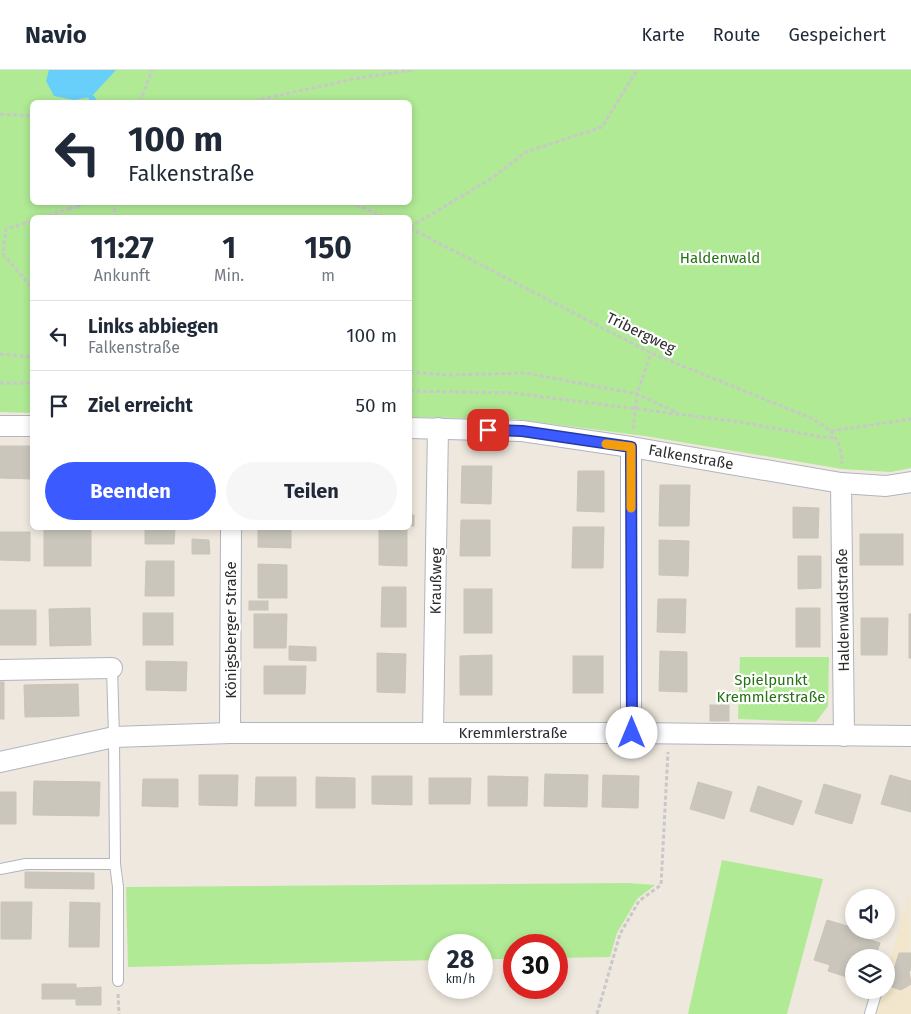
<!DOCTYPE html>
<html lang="de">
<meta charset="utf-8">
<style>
:root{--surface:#fff;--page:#f6f6f7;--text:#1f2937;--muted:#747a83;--line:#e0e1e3;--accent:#3b5aff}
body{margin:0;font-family:"Fira Sans",sans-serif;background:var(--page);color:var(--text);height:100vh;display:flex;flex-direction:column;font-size:19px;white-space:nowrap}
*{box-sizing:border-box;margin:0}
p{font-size:16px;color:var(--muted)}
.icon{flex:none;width:28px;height:28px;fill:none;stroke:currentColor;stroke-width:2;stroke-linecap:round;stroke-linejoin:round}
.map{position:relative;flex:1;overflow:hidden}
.panel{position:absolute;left:30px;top:145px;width:382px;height:315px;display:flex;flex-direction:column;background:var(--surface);border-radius:8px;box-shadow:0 2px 8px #0003}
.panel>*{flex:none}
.hud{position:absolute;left:30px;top:30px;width:382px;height:105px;border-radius:8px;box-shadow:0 2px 8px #0003;background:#fff;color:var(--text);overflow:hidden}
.fabs{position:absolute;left:845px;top:819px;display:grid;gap:10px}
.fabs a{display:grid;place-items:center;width:50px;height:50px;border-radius:50%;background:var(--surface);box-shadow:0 2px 8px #0003;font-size:25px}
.speed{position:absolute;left:428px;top:864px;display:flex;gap:10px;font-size:25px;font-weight:700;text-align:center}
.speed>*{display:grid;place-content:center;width:65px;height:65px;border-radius:50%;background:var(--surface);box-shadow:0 2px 8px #0003;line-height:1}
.speed small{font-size:12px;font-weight:400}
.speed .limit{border:8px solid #d22;background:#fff;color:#111}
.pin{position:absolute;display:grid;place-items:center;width:42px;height:42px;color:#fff;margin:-21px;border-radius:10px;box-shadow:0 2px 8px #0006}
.me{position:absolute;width:55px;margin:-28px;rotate:0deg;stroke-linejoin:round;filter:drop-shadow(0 0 4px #0008)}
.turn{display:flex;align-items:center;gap:18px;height:105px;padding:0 15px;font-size:22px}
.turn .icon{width:65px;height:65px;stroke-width:2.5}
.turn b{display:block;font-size:35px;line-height:42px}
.eta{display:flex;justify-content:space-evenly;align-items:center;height:85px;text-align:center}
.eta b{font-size:30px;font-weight:700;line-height:35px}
.cta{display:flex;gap:10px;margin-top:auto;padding:10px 15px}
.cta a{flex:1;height:58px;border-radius:30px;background:var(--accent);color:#fff;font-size:20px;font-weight:700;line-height:58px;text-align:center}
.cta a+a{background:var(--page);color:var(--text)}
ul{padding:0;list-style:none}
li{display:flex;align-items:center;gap:15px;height:70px;padding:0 15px;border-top:1px solid var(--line)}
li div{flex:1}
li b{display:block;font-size:19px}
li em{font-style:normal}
header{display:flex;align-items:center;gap:30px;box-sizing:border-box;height:70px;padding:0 25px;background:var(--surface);border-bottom:1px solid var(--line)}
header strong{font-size:24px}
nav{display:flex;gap:28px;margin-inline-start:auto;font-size:18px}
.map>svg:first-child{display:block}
.education{fill:#f2e6cc}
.green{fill:#b0ea95;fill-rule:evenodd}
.water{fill:#68cffa}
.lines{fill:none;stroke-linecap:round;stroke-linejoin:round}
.stream{stroke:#68cffa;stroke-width:5.5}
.building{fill:#cac6bc;stroke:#cbc4b7}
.service-casing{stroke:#b1b4c1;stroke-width:12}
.minor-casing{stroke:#b1b4c1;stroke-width:22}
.path{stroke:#c8c8c8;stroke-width:3;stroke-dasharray:4 2.5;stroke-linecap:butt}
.service{stroke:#fff;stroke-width:10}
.minor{stroke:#fff;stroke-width:20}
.route-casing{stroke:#263aa6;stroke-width:12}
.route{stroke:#3b5aff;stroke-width:9}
.slow{stroke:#f59e0b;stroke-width:9}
.labels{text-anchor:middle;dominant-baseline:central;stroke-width:4.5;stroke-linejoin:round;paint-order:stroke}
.park-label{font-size:15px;fill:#257214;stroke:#fff}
.street-label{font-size:15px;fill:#2c2c2c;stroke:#fff}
</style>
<header>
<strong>Navio</strong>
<nav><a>Karte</a><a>Route</a><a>Gespeichert</a></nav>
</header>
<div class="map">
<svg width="911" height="944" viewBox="0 0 911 944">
<rect width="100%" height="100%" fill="#efe8de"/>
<polygon class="education" points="910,822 911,944 875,944 882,920 886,920 886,905"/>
<g class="green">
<path d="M0,0H911V398L891,402L842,399L645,366L513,349L410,347V148H32V343L0,342ZM32,32H410V132H32Z"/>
<polygon points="740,587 829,587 828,636 816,652 738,649"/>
<polygon points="722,790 823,809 787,944 688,944"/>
<polygon points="628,813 655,815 637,829 617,863 610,887 556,888 556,875 514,875 514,889 481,889 481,875 439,875 439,890 128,897 126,817"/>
</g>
<polygon class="water" points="49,0 116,0 91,27 74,30 54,26 46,11"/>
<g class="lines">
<g class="stream">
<polyline points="91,27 95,32"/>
<polyline points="78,134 80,132"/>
</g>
</g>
<g class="building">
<polygon points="0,376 32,376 32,409 0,408"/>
<polygon points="462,396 492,396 491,434 461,433"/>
<polygon points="578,401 604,401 604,442 577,441"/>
<polygon points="660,415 690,415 689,456 659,456"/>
<polygon points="793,437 819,438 818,468 793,468"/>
<rect x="410" y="445" width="4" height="11"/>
<polygon points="461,450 490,450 490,486 460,486"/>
<polygon points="573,457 604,457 603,498 572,498"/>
<rect x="44" y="458" width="47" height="38"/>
<polygon points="145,458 175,458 174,474 145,474"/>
<polygon points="258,458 291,458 291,478 258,477"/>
<polygon points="379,458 407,458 407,496 379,495"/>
<polygon points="0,462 30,462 30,491 0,490"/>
<rect x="860" y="464" width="43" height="31"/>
<polygon points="192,469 209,470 210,484 192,484"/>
<polygon points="659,470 689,471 688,506 659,505"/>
<polygon points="798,486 821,486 821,518 798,519"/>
<polygon points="146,491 174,491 174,526 145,526"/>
<polygon points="258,494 287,495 287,528 258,528"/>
<polygon points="382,517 406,517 406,557 381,557"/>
<rect x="464" y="519" width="28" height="44"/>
<polygon points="658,529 686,529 685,563 657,562"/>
<rect x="249" y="531" width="19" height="9"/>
<polygon points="90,538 91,575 50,576 49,539"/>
<rect x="796" y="538" width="24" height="39"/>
<rect x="0" y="540" width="36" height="35"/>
<rect x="143" y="543" width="30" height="32"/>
<polygon points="254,544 287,544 286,578 254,578"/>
<rect x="909" y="544" width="2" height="44"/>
<polygon points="861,548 888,548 887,585 861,585"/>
<polygon points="289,576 316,577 316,591 289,590"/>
<polygon points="660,581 687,582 687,622 659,621"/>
<polygon points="377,583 406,584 405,623 377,622"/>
<polygon points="492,585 492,625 460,625 460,586"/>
<rect x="573" y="586" width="30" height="37"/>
<polygon points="146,591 187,592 186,621 146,620"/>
<polygon points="264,596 306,596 305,624 264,624"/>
<rect x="0" y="612" width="4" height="37"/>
<polygon points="78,614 79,646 25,647 24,615"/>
<rect x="710" y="635" width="19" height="16"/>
<polygon points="545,704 588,705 587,737 544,736"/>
<polygon points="199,705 238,705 237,736 199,735"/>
<polygon points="603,705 639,706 638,738 602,737"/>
<polygon points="890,705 911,711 911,742 881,734"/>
<polygon points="372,706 412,706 412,735 372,734"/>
<polygon points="488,706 528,707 527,736 488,736"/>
<polygon points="256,707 296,707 296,736 255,736"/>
<polygon points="316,707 355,708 355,738 316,738"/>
<polygon points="429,708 471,708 470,734 429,734"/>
<polygon points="143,709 178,709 178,737 142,736"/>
<polygon points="34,711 100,712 99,746 33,745"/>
<polygon points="698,712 732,722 724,749 690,739"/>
<polygon points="824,714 861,725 852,754 815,743"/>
<polygon points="758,716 802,731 793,755 750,741"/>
<rect x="0" y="722" width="16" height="32"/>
<polygon points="25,802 94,803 94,819 25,818"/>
<polygon points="1,832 32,832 31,869 1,869"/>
<polygon points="70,832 100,833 99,877 69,877"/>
<polygon points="827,850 854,858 854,860 863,861 861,867 880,873 875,888 854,888 853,909 828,901 830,895 814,890"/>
<polygon points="899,883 911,883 911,900 909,901 911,914 901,920 889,916"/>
<polygon points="42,914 76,914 76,918 101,917 101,935 76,935 76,929 42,929"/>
</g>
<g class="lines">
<g class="service-casing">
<g id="service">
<polyline points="115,794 118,817 118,911"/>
<polyline points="0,799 26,794 115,794 114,667 112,598"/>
<polyline points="870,944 877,920"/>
</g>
</g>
<g class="minor-casing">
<g id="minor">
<polyline points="0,356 32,356"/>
<polyline points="410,358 522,361 631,377 841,413 886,416 911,412"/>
<polyline points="631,377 631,663"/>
<polyline points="841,413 844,666"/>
<polyline points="0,600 112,598"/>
<polyline points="230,663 231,458"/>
<polyline points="433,663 438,358"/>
<polyline points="0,692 114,667 230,663 631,663 911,666"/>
</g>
</g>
<g class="path">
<polyline points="140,32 152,0"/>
<polyline points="248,32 354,9 412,0"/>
<polyline points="0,44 32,46"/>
<polyline points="113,132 116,148"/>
<polyline points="350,132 386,148"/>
<polyline points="69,139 90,132"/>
<polyline points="42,148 68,139 72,132"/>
<polyline points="32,151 6,159 3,184 32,218"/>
<polyline points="410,157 492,108 526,82 602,57 637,0"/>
<path d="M410,158L651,283L811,348C833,360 841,369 842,394"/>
<polyline points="0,284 32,287"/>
<polyline points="410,302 449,305 526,303 637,324 678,343"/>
<polyline points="0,313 32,313"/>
<polyline points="410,321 513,323 740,352 822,367 836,368"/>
<polyline points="633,359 637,324 651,283"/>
<polyline points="831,361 911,349"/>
<polyline points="118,924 119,944"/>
<polyline points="597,944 620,864 639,831 661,815 668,682"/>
</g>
<use href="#service" class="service"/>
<use href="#minor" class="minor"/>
</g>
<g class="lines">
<g class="route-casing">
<polyline id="route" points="488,360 522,361 631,377 632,663"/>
</g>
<use href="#route" class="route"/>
<polyline class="slow" points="606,374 631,377 631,438"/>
</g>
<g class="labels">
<g class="park-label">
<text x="720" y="188">Haldenwald</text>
<text x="771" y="610">Spielpunkt<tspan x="771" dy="17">Kremmlerstraße</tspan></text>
</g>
<g class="street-label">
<text transform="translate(641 263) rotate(26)">Tribergweg</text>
<text transform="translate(691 387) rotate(10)">Falkenstraße</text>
<text transform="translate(436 511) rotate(-89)">Kraußweg</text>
<text transform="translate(843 540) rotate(-91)">Haldenwaldstraße</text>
<text transform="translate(231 560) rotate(-90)">Königsberger Straße</text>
<text x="513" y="663">Kremmlerstraße</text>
</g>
</g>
</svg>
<div class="fabs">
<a><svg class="icon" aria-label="sound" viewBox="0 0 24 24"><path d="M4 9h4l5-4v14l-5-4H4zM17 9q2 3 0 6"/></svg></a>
<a><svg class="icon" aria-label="layers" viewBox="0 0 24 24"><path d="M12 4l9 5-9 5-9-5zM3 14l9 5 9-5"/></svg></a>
</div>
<div class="speed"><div>28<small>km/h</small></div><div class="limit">30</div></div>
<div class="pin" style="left:488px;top:360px;background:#d93025"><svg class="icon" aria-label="arrive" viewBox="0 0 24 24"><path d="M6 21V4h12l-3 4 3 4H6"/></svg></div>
<svg class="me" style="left:632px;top:663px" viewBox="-20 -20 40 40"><circle r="19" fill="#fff"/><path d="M0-13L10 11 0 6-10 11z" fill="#3b5aff"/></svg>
<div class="hud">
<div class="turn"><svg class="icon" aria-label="left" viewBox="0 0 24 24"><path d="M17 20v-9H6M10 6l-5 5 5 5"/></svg><div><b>100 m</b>Falkenstraße</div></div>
</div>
<section class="panel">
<div class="eta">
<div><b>11:27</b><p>Ankunft</p></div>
<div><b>1</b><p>Min.</p></div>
<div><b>150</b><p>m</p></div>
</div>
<ul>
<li><svg class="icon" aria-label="left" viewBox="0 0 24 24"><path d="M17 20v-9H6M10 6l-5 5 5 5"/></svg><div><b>Links abbiegen</b><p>Falkenstraße</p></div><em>100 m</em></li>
<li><svg class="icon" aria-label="arrive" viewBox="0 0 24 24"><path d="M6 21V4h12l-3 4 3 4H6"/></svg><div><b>Ziel erreicht</b></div><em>50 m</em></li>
</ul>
<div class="cta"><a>Beenden</a><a>Teilen</a></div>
</section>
</div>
